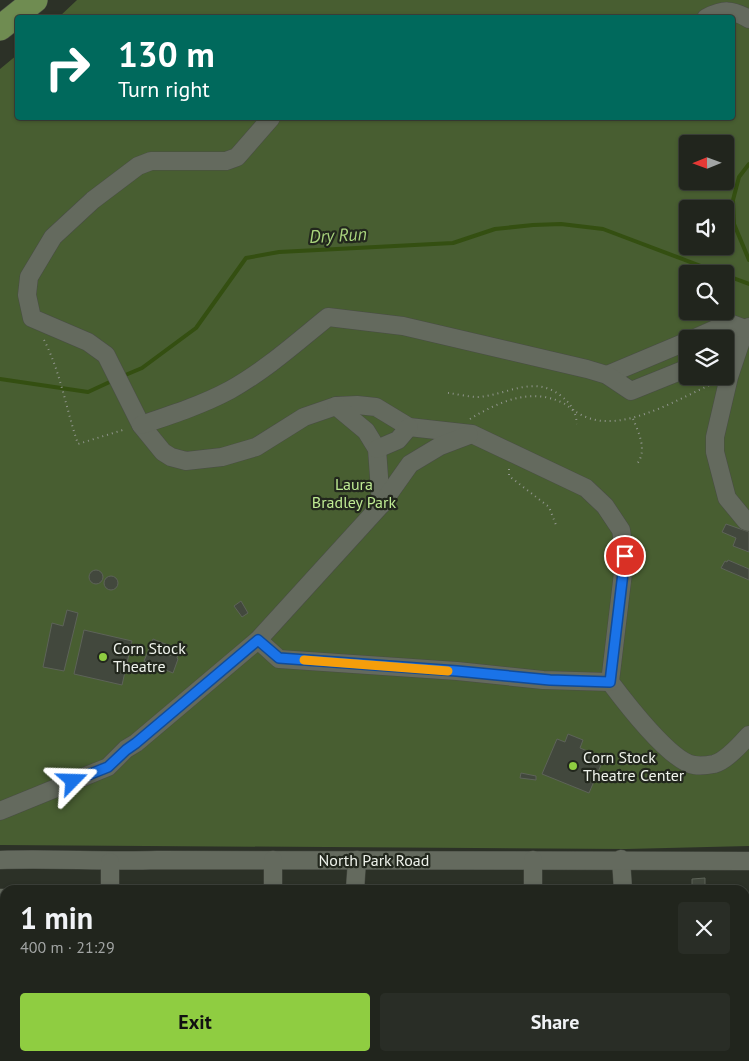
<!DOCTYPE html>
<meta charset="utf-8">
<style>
:root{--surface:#21251d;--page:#292d26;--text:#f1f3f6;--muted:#a2a5a4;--line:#3e423b;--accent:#8fcd41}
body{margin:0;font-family:"PT Sans",sans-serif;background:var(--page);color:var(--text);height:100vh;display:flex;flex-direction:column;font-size:19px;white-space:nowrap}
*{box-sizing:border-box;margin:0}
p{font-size:16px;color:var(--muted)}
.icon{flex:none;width:28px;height:28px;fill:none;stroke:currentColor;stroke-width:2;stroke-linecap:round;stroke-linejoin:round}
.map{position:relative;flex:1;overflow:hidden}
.sheet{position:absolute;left:0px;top:885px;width:750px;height:176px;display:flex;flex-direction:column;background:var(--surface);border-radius:15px 15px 0 0;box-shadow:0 1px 4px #0004,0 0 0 1px var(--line)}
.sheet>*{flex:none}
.guide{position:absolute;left:15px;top:15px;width:720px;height:105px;border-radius:5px;box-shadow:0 1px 4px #0004,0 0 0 1px var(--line);background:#00695c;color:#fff;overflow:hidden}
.needle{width:32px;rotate:269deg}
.fabs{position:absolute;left:679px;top:135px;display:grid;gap:10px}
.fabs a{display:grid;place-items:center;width:55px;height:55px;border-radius:5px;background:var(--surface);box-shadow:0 1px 4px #0004,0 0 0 1px var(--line);font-size:25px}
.pin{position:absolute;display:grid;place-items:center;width:42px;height:42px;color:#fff;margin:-21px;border:2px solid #fff;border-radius:50%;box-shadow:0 1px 5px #0007}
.me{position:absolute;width:55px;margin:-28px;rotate:68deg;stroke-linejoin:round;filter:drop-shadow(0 0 4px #0008)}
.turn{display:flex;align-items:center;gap:18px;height:105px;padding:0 20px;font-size:22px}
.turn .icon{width:65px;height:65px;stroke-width:2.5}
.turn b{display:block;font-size:35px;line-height:42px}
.round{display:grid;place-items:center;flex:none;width:52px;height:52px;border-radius:5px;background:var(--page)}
.headline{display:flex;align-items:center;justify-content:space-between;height:85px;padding:0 20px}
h1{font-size:30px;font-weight:800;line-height:38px}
.cta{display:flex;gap:10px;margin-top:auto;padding:10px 20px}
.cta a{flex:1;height:58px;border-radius:5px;background:var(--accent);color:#111;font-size:20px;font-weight:800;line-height:58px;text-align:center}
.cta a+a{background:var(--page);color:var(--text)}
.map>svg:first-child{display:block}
.green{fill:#485e31;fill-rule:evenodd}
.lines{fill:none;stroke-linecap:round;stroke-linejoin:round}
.stream{stroke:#344f11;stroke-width:4}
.building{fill:#42483d;stroke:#5d6358}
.minor-casing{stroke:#494d45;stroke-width:19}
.highway-casing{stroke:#494d45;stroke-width:26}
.path{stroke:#91968d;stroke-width:2;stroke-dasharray:1 4;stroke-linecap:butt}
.minor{stroke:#646a5e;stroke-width:18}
.highway{stroke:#6f8c51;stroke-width:25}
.route-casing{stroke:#114b97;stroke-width:12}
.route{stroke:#1a73e8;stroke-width:9}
.slow{stroke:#f59e0b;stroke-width:9}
.poi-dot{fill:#8fcd41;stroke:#22271d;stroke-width:2}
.labels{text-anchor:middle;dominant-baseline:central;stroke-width:4.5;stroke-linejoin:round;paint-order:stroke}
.park-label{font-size:16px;fill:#bfeb93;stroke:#22271d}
.poi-label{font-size:16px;fill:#eff3ec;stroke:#22271d;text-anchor:start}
.street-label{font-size:16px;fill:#eff3ec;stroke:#22271d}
.water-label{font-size:18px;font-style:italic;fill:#a8d37c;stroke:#22271d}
</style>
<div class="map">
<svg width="749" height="1061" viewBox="0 0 749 1061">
<rect width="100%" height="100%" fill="#2c3127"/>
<path class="green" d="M77,0H749V846L626,849L0,845V69L17,55L18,118H732V18L59,17ZM688,144H725V181H688ZM688,209H725V246H688ZM688,274H725V311H688ZM688,339H725V376H688Z"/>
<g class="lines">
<g class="stream">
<polyline points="749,164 739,177 733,200 734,224 749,260"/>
<polyline points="725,275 749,284"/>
<polyline points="123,376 142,368 196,328 246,258 279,252 453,243 495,229 533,225 561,224 603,229 722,274"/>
<polyline points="0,379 88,392 114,380"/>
</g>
</g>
<g class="building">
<polygon points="726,524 749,532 749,552 733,546 736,538 722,532"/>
<polygon points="728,560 749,569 749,580 721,568 725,561 727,562"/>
<circle cx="96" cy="577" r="7"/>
<circle cx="111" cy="583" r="7"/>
<polygon points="241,601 248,613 242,617 234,606"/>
<polygon points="67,610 78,613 64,671 43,667 52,623 63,626"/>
<polygon points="84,630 132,641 122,685 74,674"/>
<polygon points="153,639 168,645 164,654 170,656 172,651 178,653 177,658 178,659 173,673 144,661"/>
<polygon points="568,734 583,740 580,748 604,758 589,793 542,774 557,739 565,742"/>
<polygon points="521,773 536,776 536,780 520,778"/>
<polygon points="705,878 705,890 692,890 692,879"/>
<polygon points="4,905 5,905 5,985"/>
<rect x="0" y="1041" width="5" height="14"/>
<rect x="11" y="1056" width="10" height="5"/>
</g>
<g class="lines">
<g class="minor-casing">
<g id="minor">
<path d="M706,18C723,9 732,9 749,19"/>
<path d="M271,118L237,157L226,161H151L138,166L93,200L53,237L29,277L27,295L32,318L88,342L106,355L141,425L163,452L171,457L186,461L222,457L256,447L304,417L336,406L357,405L376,407L409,427L472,434L586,488L605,506L621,530L625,556L610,682C625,702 671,762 694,765C700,766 709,765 714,764C726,761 741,744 749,735"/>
<polyline points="749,327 745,329 729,377 715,437 715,452 727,498 746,521 749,522"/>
<polyline points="693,339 729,323 745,329"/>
<polyline points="607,375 688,341"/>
<polyline points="336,406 366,431 377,449 381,505"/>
<path d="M141,425C171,415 202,405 230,390C266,370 297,342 328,317L403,326L587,369L607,375L631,391L688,368"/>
<polyline points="377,449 398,440 409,427"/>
<polyline points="258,640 279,659 457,671 543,680 610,682"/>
<polyline points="0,811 108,767 126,749 136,743 258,640 381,505 410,464 440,446 469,435"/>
<polyline points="621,859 623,890"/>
<path d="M0,860C53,858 105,862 157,860L749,861"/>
<polyline points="110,862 110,890"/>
<polyline points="273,890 273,860"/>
<polyline points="355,890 357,860"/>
<polyline points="533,890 533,860"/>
<polyline points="0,898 5,898"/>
<polyline points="0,996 5,996"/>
<polyline points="533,1056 533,1061"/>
<polyline points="622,1061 622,1056"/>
</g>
</g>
<g class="highway-casing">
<polyline id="highway" points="0,28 35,0"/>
</g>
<g class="path">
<path d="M44,340C61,373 66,409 78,444L126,429"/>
<path d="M448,393C457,394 469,397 478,397C507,395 533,375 560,395C571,404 575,409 577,424"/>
<path d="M470,419C498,402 531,387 563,403C568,405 571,410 576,412C584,417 595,421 605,421C638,423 681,398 712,384"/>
<path d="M633,419C639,433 648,452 636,465"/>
<polyline points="509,469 509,476 549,507 556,525"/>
</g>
<use href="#minor" class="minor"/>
<use href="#highway" class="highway"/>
</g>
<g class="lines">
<g class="route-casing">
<polyline id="route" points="73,781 108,767 126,750 136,743 258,640 279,658 457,671 550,680 610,682 625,556"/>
</g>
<use href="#route" class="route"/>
<polyline class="slow" points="304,660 448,671"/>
</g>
<g class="poi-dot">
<circle cx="103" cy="657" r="5"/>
<circle cx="573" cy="766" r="5"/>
</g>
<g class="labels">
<g class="park-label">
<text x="354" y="484">Laura<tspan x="354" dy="18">Bradley Park</tspan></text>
</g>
<g class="poi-label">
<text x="113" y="648">Corn Stock<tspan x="113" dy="18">Theatre</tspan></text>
<text x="583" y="757">Corn Stock<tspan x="583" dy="18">Theatre Center</tspan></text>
</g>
<g class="street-label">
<text x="374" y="860">North Park Road</text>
</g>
<g class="water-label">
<text transform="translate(338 235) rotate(-3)">Dry Run</text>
</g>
</g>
</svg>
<div class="fabs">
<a><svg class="needle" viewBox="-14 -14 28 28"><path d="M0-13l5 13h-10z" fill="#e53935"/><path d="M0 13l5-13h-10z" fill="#a2a5a4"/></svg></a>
<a><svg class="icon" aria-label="sound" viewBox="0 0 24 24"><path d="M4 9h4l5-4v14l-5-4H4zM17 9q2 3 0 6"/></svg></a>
<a><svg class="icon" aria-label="search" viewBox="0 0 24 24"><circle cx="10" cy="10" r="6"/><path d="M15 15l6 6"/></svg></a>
<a><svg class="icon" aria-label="layers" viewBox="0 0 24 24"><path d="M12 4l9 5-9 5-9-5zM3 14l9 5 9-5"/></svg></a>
</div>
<div class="pin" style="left:625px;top:556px;background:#d93025"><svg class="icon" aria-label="arrive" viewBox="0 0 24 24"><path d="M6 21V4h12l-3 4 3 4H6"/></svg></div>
<svg class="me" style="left:73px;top:781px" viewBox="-20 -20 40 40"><path d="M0-17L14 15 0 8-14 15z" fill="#1a73e8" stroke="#fff" stroke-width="4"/></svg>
<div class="guide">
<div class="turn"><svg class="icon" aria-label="right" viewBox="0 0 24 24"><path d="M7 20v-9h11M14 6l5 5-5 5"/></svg><div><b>130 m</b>Turn right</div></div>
</div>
<section class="sheet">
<div class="headline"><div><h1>1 min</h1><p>400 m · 21:29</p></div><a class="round"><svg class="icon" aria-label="close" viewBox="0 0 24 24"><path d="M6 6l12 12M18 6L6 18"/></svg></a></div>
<div class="cta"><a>Exit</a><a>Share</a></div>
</section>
</div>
